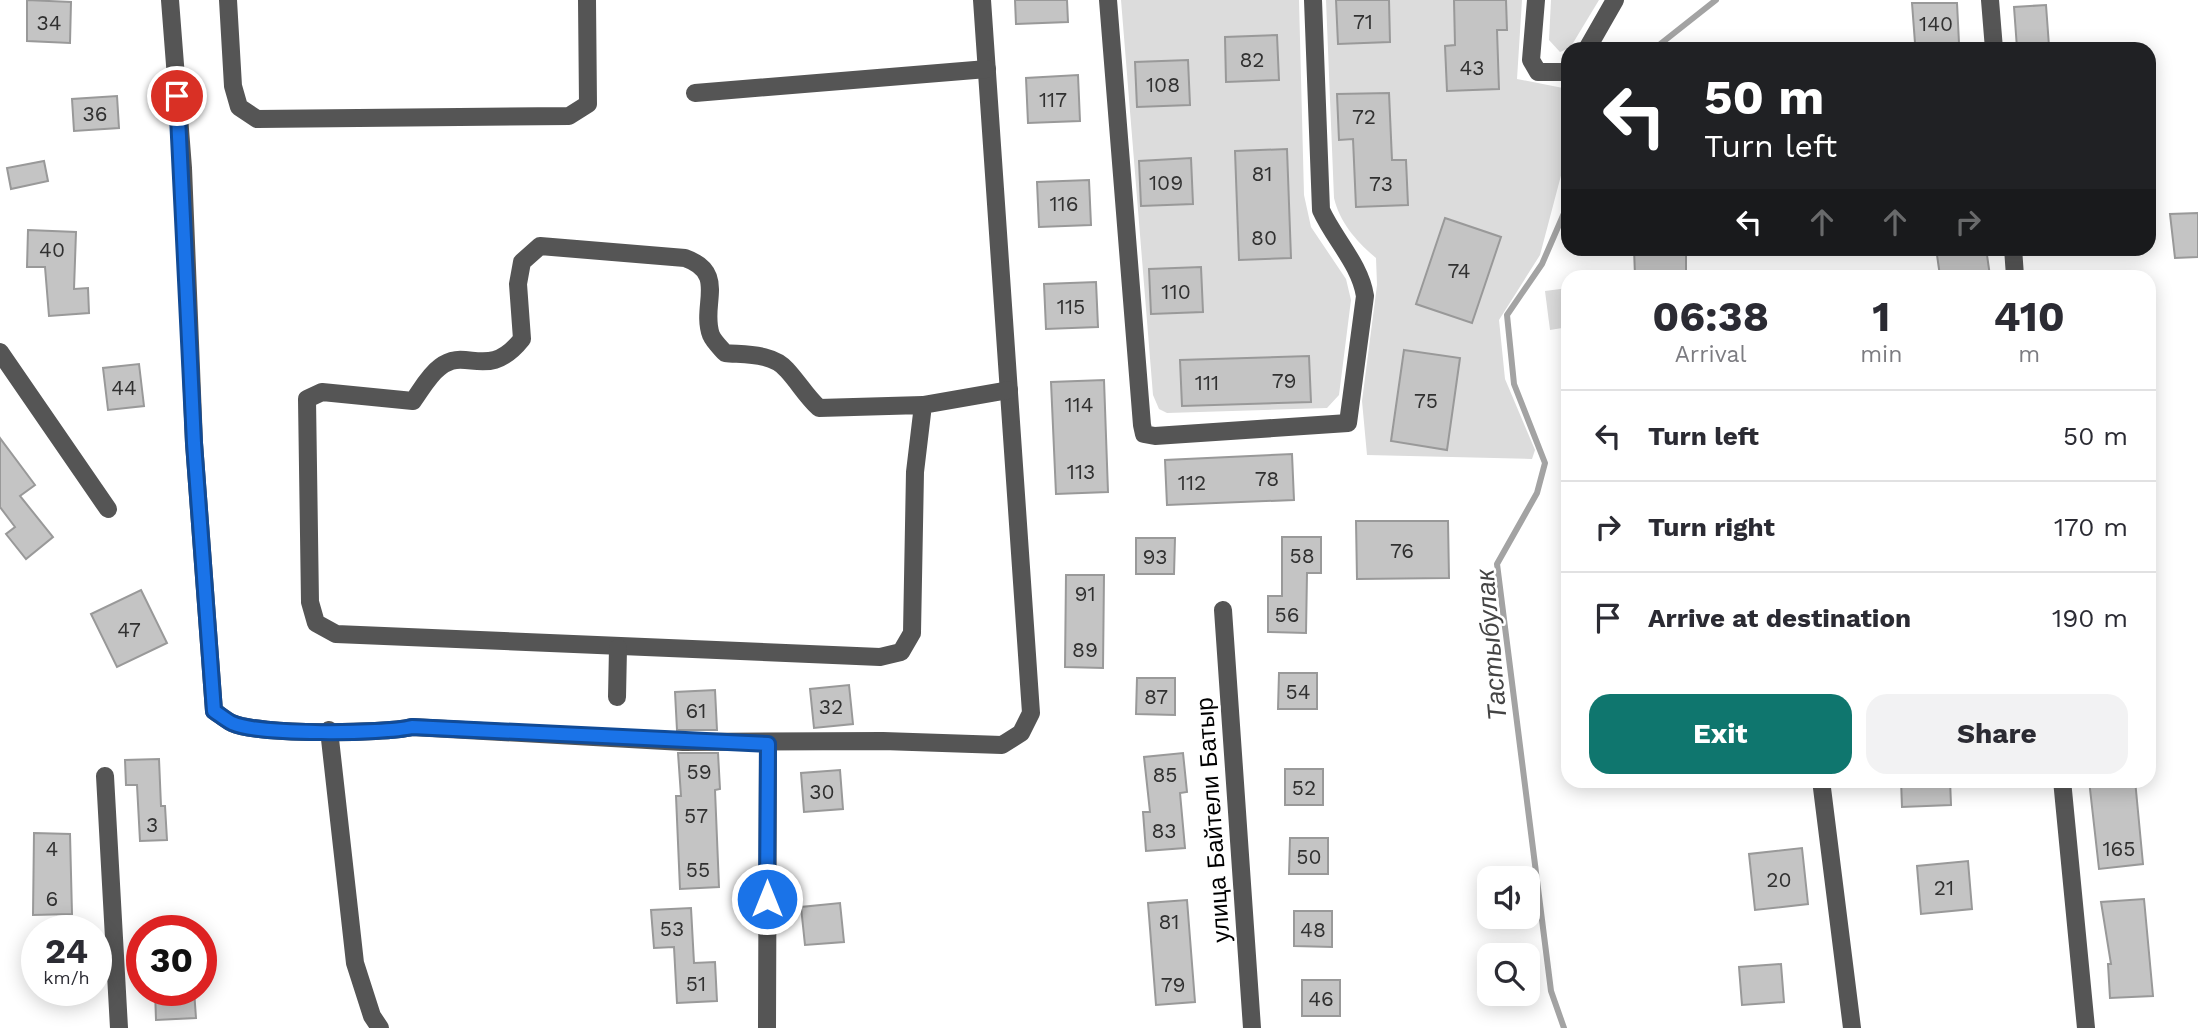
<!DOCTYPE html>
<meta charset="utf-8">
<style>
:root{--surface:#fff;--page:#f2f2f3;--text:#2b2b33;--muted:#7c7c81;--line:#e1e1e2;--accent:#0f766e}
body{margin:0;font-family:"Work Sans",sans-serif;background:var(--page);color:var(--text);height:100vh;display:flex;flex-direction:column;font-size:26px;white-space:nowrap}
*{box-sizing:border-box;margin:0}
p{font-size:23px;color:var(--muted)}
.icon{flex:none;width:38px;height:38px;fill:none;stroke:currentColor;stroke-width:2;stroke-linecap:round;stroke-linejoin:round}
.map{position:relative;flex:1;overflow:hidden}
.panel{position:absolute;left:1561px;top:270px;width:595px;height:518px;display:flex;flex-direction:column;background:var(--surface);border-radius:21px;box-shadow:0 4px 18px #0003}
.panel>*{flex:none}
.hud{position:absolute;left:1561px;top:42px;width:595px;height:214px;border-radius:21px;box-shadow:0 4px 18px #0003;background:#202124;color:#fff;overflow:hidden}
.tools{position:absolute;left:1477px;top:866px;display:grid;gap:14px}
.tools a{display:grid;place-items:center;width:63px;height:63px;border-radius:14px;background:var(--surface);box-shadow:0 4px 18px #0003;font-size:35px}
.speed{position:absolute;left:21px;top:915px;display:flex;gap:14px;font-size:35px;font-weight:700;text-align:center}
.speed>*{display:grid;place-content:center;width:91px;height:91px;border-radius:50%;background:var(--surface);box-shadow:0 4px 18px #0003;line-height:1}
.speed small{font-size:18px;font-weight:400}
.speed .limit{border:10px solid #d22;background:#fff;color:#111}
.pin{position:absolute;display:grid;place-items:center;width:60px;height:60px;color:#fff;margin:-30px;border:4px solid #fff;border-radius:50%;box-shadow:0 2px 7px #0007}
.me{position:absolute;width:77px;margin:-38px;rotate:0deg;stroke-linejoin:round;filter:drop-shadow(0 0 5px #0008)}
.turn{display:flex;align-items:center;gap:24px;height:147px;padding:0 28px;font-size:32px}
.turn .icon{width:91px;height:91px;stroke-width:2.5}
.turn b{display:block;font-size:49px;line-height:60px}
.lanes{display:flex;align-items:center;height:66px;padding:0 28px;background:#0003;justify-content:center;gap:35px;direction:ltr}
.lanes .off{opacity:.35}
.eta{display:flex;justify-content:space-evenly;align-items:center;height:119px;text-align:center}
.eta b{font-size:42px;font-weight:700;line-height:49px}
.primary-button{display:flex;gap:14px;margin-top:auto;padding:14px 28px}
.primary-button a{flex:1;height:80px;border-radius:21px;background:var(--accent);color:#fff;font-size:28px;font-weight:700;line-height:80px;text-align:center}
.primary-button a+a{background:var(--page);color:var(--text)}
ul{padding:0;list-style:none}
li{display:flex;align-items:center;gap:21px;height:91px;padding:0 28px;border-top:2px solid var(--line)}
li div{flex:1}
li b{display:block;font-size:26px}
li em{font-style:normal}
.map>svg:first-child{display:block}
.green{fill:#dcdcdc}
.lines{fill:none;stroke-linecap:round;stroke-linejoin:round}
.stream{stroke:#a3a3a3;stroke-width:6}
.building{fill:#c4c4c4;stroke:#999;stroke-width:2}
.minor{stroke:#555;stroke-width:18}
.route-casing{stroke:#114b97;stroke-width:18}
.route{stroke:#1a73e8;stroke-width:12}
.labels{text-anchor:middle;dominant-baseline:central;stroke-width:5;stroke-linejoin:round;paint-order:stroke}
.number-label{font-size:21px;fill:#313131}
.street-label{font-size:24px;fill:#000;stroke:#fff}
.water-label{font-size:26px;font-style:italic;fill:#444;stroke:#fff}
</style>
<div class="map">
<svg width="2198" height="1028" viewBox="0 0 2198 1028">
<rect width="100%" height="100%" fill="#fff"/>
<g class="green">
<polygon points="1121,0 1299,0 1304,195 1311,227 1346,279 1351,300 1339,395 1327,408 1167,413 1159,409 1153,395"/>
<path d="M1326,0H1522L1517,79L1568,89V149L1540,255L1499,320L1505,379L1535,450L1532,459L1367,455L1362,401L1377,285L1376,258C1357,242 1340,223 1334,198Z"/>
<polygon points="1551,0 1599,0 1570,48 1560,52 1549,40"/>
<polygon points="1568,288 1568,327 1550,330 1545,291"/>
</g>
<g class="lines">
<g class="stream">
<polyline points="1654,49 1716,0"/>
<polyline points="1564,1028 1551,991 1497,564 1537,493 1545,463 1514,384 1507,315 1542,264 1568,204"/>
</g>
</g>
<g class="building">
<polygon points="27,0 71,2 70,43 27,41"/>
<polygon points="1015,0 1067,0 1068,22 1016,24"/>
<polygon points="1336,0 1389,0 1390,42 1338,44"/>
<polygon points="1454,0 1506,0 1507,30 1497,30 1499,89 1447,91 1445,46 1455,45"/>
<polygon points="1912,3 1957,3 1959,43 1915,43"/>
<polygon points="2046,5 2049,46 2017,48 2014,7"/>
<polygon points="1277,35 1279,80 1226,82 1225,37"/>
<polygon points="1188,60 1190,105 1137,107 1135,62"/>
<polygon points="1078,75 1080,121 1028,123 1026,78"/>
<polygon points="1389,93 1392,160 1406,160 1408,205 1356,207 1353,139 1339,140 1337,94"/>
<polygon points="117,96 119,128 74,131 72,99"/>
<polygon points="1287,149 1291,258 1239,260 1235,151"/>
<polygon points="1191,158 1193,204 1141,206 1139,161"/>
<polygon points="44,161 48,181 11,189 7,168"/>
<polygon points="1089,180 1091,225 1039,227 1037,182"/>
<polygon points="2198,213 2198,257 2175,258 2170,214"/>
<polygon points="1445,218 1501,237 1472,323 1416,304"/>
<polygon points="28,230 76,232 74,289 88,288 89,313 49,316 45,267 27,267"/>
<polygon points="1634,248 1686,248 1686,276 1635,276"/>
<polygon points="1936,248 1986,248 1990,276 1940,276"/>
<polygon points="1201,267 1203,312 1151,314 1149,269"/>
<polygon points="1096,282 1098,327 1046,329 1044,284"/>
<polygon points="1404,350 1460,358 1447,450 1391,441"/>
<polygon points="1309,356 1311,402 1182,406 1180,360"/>
<polygon points="139,364 144,406 108,410 103,368"/>
<polygon points="1104,380 1108,492 1056,494 1051,382"/>
<polygon points="0,438 35,485 20,496 53,537 26,559 6,534 15,527 0,507"/>
<polygon points="1292,454 1294,500 1167,505 1165,460"/>
<polygon points="1356,521 1448,521 1449,578 1357,579"/>
<polygon points="1282,537 1321,537 1321,573 1307,573 1306,633 1268,632 1268,596 1282,596"/>
<polygon points="1136,538 1175,538 1174,574 1136,574"/>
<polygon points="1066,575 1104,575 1103,668 1065,667"/>
<polygon points="141,590 167,643 117,667 91,614"/>
<polygon points="1279,673 1317,673 1317,709 1278,709"/>
<polygon points="1137,678 1175,678 1175,715 1136,714"/>
<polygon points="849,685 853,724 814,728 810,689"/>
<polygon points="715,690 717,730 677,730 675,692"/>
<polygon points="678,753 718,753 720,789 715,790 719,887 680,889 676,796 681,796"/>
<polygon points="1183,753 1187,792 1180,793 1185,848 1146,851 1143,812 1150,812 1144,757"/>
<polygon points="159,759 161,806 165,806 167,840 140,841 137,785 126,785 125,760"/>
<rect x="1285" y="769" width="38" height="36"/>
<polygon points="840,770 843,809 804,812 801,773"/>
<polygon points="1901,780 1950,780 1951,805 1902,807"/>
<polygon points="2089,780 2135,780 2143,864 2099,869"/>
<polygon points="34,833 70,834 72,914 33,915"/>
<polygon points="1290,838 1328,838 1328,874 1289,874"/>
<polygon points="1802,848 1808,904 1755,910 1749,854"/>
<polygon points="1968,861 1972,909 1921,914 1917,866"/>
<polygon points="2144,899 2153,996 2110,998 2108,964 2111,964 2101,902"/>
<polygon points="1187,900 1195,1002 1156,1005 1148,903"/>
<polygon points="840,903 844,942 805,945 801,907"/>
<polygon points="691,908 694,963 715,962 717,1001 677,1003 674,947 654,948 651,910"/>
<polygon points="1294,911 1332,911 1332,947 1294,946"/>
<polygon points="1781,964 1784,1002 1742,1005 1739,967"/>
<rect x="1302" y="980" width="38" height="36"/>
<polygon points="155,990 194,990 196,1018 156,1020"/>
</g>
<g class="lines">
<g class="minor">
<path d="M170,0L183,168L194,443L214,711C220,715 226,720 232,723C258,735 383,734 412,727L683,742L883,741L1002,745L1021,733L1031,713L982,0"/>
<polyline points="228,0 233,86 239,107 257,119 569,116 588,104 587,0"/>
<path d="M1108,0L1142,425L1144,434L1155,436L1348,423L1365,296C1360,264 1334,239 1321,210L1313,0"/>
<polyline points="1536,0 1531,60 1538,72 1568,72"/>
<polyline points="1990,0 1994,49"/>
<polyline points="1587,49 1615,0"/>
<polyline points="695,93 987,69"/>
<polyline points="2013,248 2015,276"/>
<polyline points="0,352 108,509"/>
<path d="M923,405L915,472L912,633L901,652L880,657L336,634L316,623L310,602L307,399L322,392L413,401C421,390 429,375 440,367C466,346 488,382 522,339L518,284L522,262L540,246L685,258C728,273 700,305 711,335C714,342 721,348 725,353C745,355 773,353 787,370C799,383 806,396 819,408L923,405L1009,390"/>
<polyline points="1223,610 1252,1028"/>
<polyline points="617,697 618,648"/>
<polyline points="329,730 355,963 372,1016 380,1028"/>
<polyline points="105,776 119,1028"/>
<polyline points="1821,780 1852,1028"/>
<polyline points="2062,780 2086,1028"/>
<polyline points="767,1028 768,744"/>
</g>
</g>
<g class="lines">
<g class="route-casing">
<path id="route" d="M177,96L194,443L214,711C220,715 226,720 232,723C258,735 383,734 412,727L768,744L767,899"/>
</g>
<use href="#route" class="route"/>
</g>
<g class="labels">
<g class="number-label">
<text x="1363" y="21">71</text>
<text x="49" y="22">34</text>
<text x="1936" y="23">140</text>
<text x="1252" y="59">82</text>
<text x="1472" y="67">43</text>
<text x="1163" y="84">108</text>
<text x="1053" y="99">117</text>
<text x="95" y="113">36</text>
<text x="1364" y="116">72</text>
<text x="1262" y="173">81</text>
<text x="1166" y="182">109</text>
<text x="1381" y="183">73</text>
<text x="1064" y="203">116</text>
<text x="1264" y="237">80</text>
<text x="52" y="249">40</text>
<text x="1459" y="270">74</text>
<text x="1176" y="291">110</text>
<text x="1071" y="306">115</text>
<text x="1284" y="380">79</text>
<text x="1207" y="382">111</text>
<text x="124" y="387">44</text>
<text x="1426" y="400">75</text>
<text x="1079" y="404">114</text>
<text x="1081" y="471">113</text>
<text x="1267" y="478">78</text>
<text x="1192" y="482">112</text>
<text x="1402" y="550">76</text>
<text x="1302" y="555">58</text>
<text x="1155" y="556">93</text>
<text x="1085" y="593">91</text>
<text x="1287" y="614">56</text>
<text x="129" y="629">47</text>
<text x="1085" y="649">89</text>
<text x="1298" y="691">54</text>
<text x="1156" y="696">87</text>
<text x="831" y="706">32</text>
<text x="696" y="710">61</text>
<text x="699" y="771">59</text>
<text x="1165" y="774">85</text>
<text x="1304" y="787">52</text>
<text x="822" y="791">30</text>
<text x="696" y="815">57</text>
<text x="152" y="824">3</text>
<text x="1164" y="830">83</text>
<text x="52" y="848">4</text>
<text x="2119" y="848">165</text>
<text x="1309" y="856">50</text>
<text x="698" y="869">55</text>
<text x="1779" y="879">20</text>
<text x="1944" y="887">21</text>
<text x="52" y="898">6</text>
<text x="1169" y="921">81</text>
<text x="672" y="928">53</text>
<text x="1313" y="929">48</text>
<text x="696" y="983">51</text>
<text x="1173" y="984">79</text>
<text x="1321" y="998">46</text>
</g>
<g class="street-label">
<text transform="translate(1213 820) rotate(-94)">улица Байтели Батыр</text>
</g>
<g class="water-label">
<text transform="translate(1491 645) rotate(-95)">Тастыбулак</text>
</g>
</g>
</svg>
<div class="tools">
<a><svg class="icon" aria-label="sound" viewBox="0 0 24 24"><path d="M4 9h4l5-4v14l-5-4H4zM17 9q2 3 0 6"/></svg></a>
<a><svg class="icon" aria-label="search" viewBox="0 0 24 24"><circle cx="10" cy="10" r="6"/><path d="M15 15l6 6"/></svg></a>
</div>
<div class="speed"><div>24<small>km/h</small></div><div class="limit">30</div></div>
<div class="pin" style="left:177px;top:96px;background:#d93025"><svg class="icon" aria-label="arrive" viewBox="0 0 24 24"><path d="M6 21V4h12l-3 4 3 4H6"/></svg></div>
<svg class="me" style="left:767px;top:899px" viewBox="-20 -20 40 40"><circle r="17" fill="#1a73e8" stroke="#fff" stroke-width="3"/><path d="M0-11L8 9 0 5-8 9z" fill="#fff"/></svg>
<div class="hud">
<div class="turn"><svg class="icon" aria-label="left" viewBox="0 0 24 24"><path d="M17 20v-9H6M10 6l-5 5 5 5"/></svg><div><b>50 m</b>Turn left</div></div>
<div class="lanes"><svg class="icon" aria-label="left" viewBox="0 0 24 24"><path d="M17 20v-9H6M10 6l-5 5 5 5"/></svg><svg class="icon off" aria-label="ahead" viewBox="0 0 24 24"><path d="M12 20V5M6 11l6-6 6 6"/></svg><svg class="icon off" aria-label="ahead" viewBox="0 0 24 24"><path d="M12 20V5M6 11l6-6 6 6"/></svg><svg class="icon off" aria-label="right" viewBox="0 0 24 24"><path d="M7 20v-9h11M14 6l5 5-5 5"/></svg></div>
</div>
<section class="panel">
<div class="eta">
<div><b>06:38</b><p>Arrival</p></div>
<div><b>1</b><p>min</p></div>
<div><b>410</b><p>m</p></div>
</div>
<ul>
<li><svg class="icon" aria-label="left" viewBox="0 0 24 24"><path d="M17 20v-9H6M10 6l-5 5 5 5"/></svg><div><b>Turn left</b></div><em>50 m</em></li>
<li><svg class="icon" aria-label="right" viewBox="0 0 24 24"><path d="M7 20v-9h11M14 6l5 5-5 5"/></svg><div><b>Turn right</b></div><em>170 m</em></li>
<li><svg class="icon" aria-label="arrive" viewBox="0 0 24 24"><path d="M6 21V4h12l-3 4 3 4H6"/></svg><div><b>Arrive at destination</b></div><em>190 m</em></li>
</ul>
<div class="primary-button"><a>Exit</a><a>Share</a></div>
</section>
</div>
